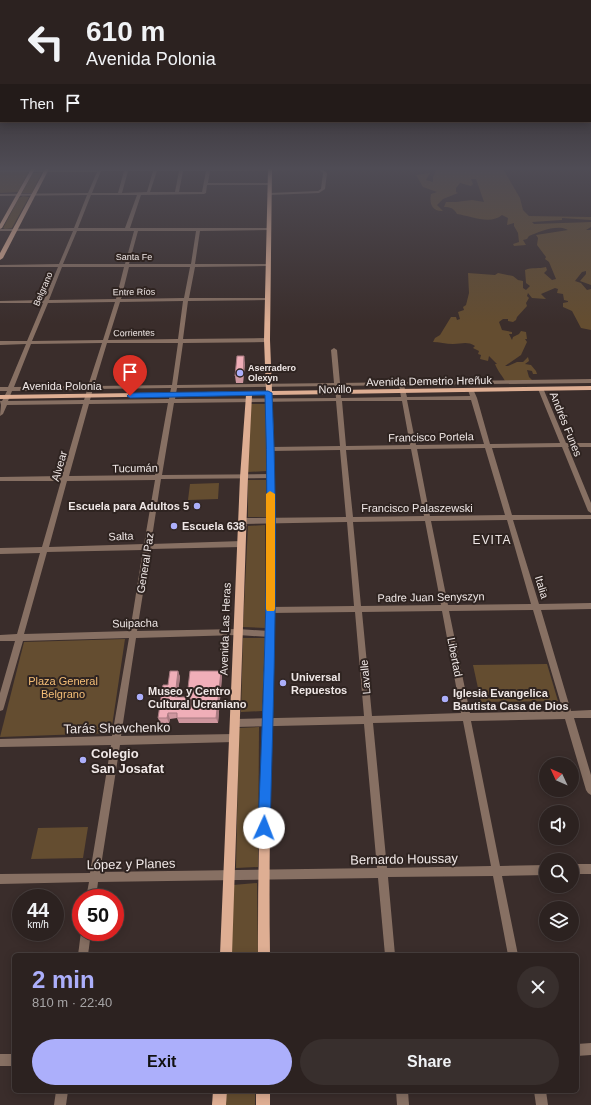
<!DOCTYPE html>
<meta charset="utf-8">
<style>
:root{--surface:#2c2220;--page:#382f2d;--text:#f1f3f6;--muted:#a6a4a5;--line:#483f3e;--accent:#acaffb}
body{margin:0;font-family:Helvetica,sans-serif;background:var(--page);color:var(--text);height:100vh;display:flex;flex-direction:column;font-size:15px;white-space:nowrap}
*{box-sizing:border-box;margin:0}
p{font-size:13px;color:var(--muted)}
.icon{flex:none;width:22px;height:22px;fill:none;stroke:currentColor;stroke-width:2;stroke-linecap:round;stroke-linejoin:round}
.map{position:relative;flex:1;overflow:hidden}
.side{position:absolute;left:12px;top:953px;width:567px;height:140px;display:flex;flex-direction:column;background:var(--surface);border-radius:6px;box-shadow:0 2px 10px #0003,0 0 0 1px var(--line)}
.side>*{flex:none}
.guide{position:absolute;left:0px;top:0px;width:591px;height:122px;box-shadow:0 2px 10px #0003,0 0 0 1px var(--line);background:#2c2220;color:var(--text);overflow:hidden}
.needle{width:26px;rotate:314deg}
.tools{position:absolute;left:539px;top:757px;display:grid;gap:8px}
.tools a{display:grid;place-items:center;width:40px;height:40px;border-radius:50%;background:var(--surface);box-shadow:0 2px 10px #0003,0 0 0 1px var(--line);font-size:20px}
.speed{position:absolute;left:12px;top:889px;display:flex;gap:8px;font-size:20px;font-weight:700;text-align:center}
.speed>*{display:grid;place-content:center;width:52px;height:52px;border-radius:50%;background:var(--surface);box-shadow:0 2px 10px #0003,0 0 0 1px var(--line);line-height:1}
.speed small{font-size:10px;font-weight:400}
.speed .limit{border:6px solid #d22;background:#fff;color:#111}
.pin{position:absolute;display:grid;place-items:center;width:34px;height:34px;color:#fff;margin:-41px -17px;border-radius:50% 50% 50% 0;rotate:-45deg;box-shadow:0 0 4px #0007}
.pin .icon{rotate:45deg}
.me{position:absolute;width:44px;margin:-22px;rotate:2deg;stroke-linejoin:round;filter:drop-shadow(0 0 3px #0008)}
.turn{display:flex;align-items:center;gap:14px;height:84px;padding:0 20px;font-size:18px}
.turn .icon{width:52px;height:52px;stroke-width:2.5}
.turn b{display:block;font-size:28px;line-height:34px}
.then{display:flex;align-items:center;height:38px;padding:0 20px;background:#0003;gap:8px;font-size:15px}
.round{display:grid;place-items:center;flex:none;width:42px;height:42px;border-radius:21px;background:var(--page)}
.overview{display:flex;align-items:center;justify-content:space-between;height:68px;padding:0 20px}
h1{font-size:24px;font-weight:700;line-height:30px;color:var(--accent)}
.cta{display:flex;gap:8px;margin-top:auto;padding:8px 20px}
.cta a{flex:1;height:46px;border-radius:24px;background:var(--accent);color:#111;font-size:16px;font-weight:700;line-height:46px;text-align:center}
.cta a+a{background:var(--page);color:var(--text)}
.map>svg:first-child{display:block}
.green{fill:#644d30}
.lines{fill:none;stroke-linecap:round;stroke-linejoin:round}
.minor{fill:#877063;fill-rule:evenodd}
.major{fill:#deae93;fill-rule:evenodd}
.wall{fill:#ce969e}
.shaded-wall{fill:#a87a81}
.building{fill:#f0aeb8;stroke:#a87a81}
.route{fill:#1a73e8;stroke:#114b97}
.slow{fill:#f59e0b}
.poi-dot{fill:#acaffb;stroke:#2f2421;stroke-width:1.5}
.labels{text-anchor:middle;dominant-baseline:central;stroke-width:4;stroke-linejoin:round;paint-order:stroke}
.far-street-label{font-size:9px;fill:#efe7e6;stroke:#2f2421}
.far-poi-label{font-size:9px;font-weight:bold;fill:#efe7e6;stroke:#2f2421;text-anchor:start}
.street-label{font-size:11px;fill:#efe7e6;stroke:#2f2421}
.poi-label{font-size:11px;font-weight:bold;fill:#efe7e6;stroke:#2f2421;text-anchor:start}
.park-label{font-size:11px;fill:#f6bf77;stroke:#2f2421}
.neighbourhood-label{font-size:12px;letter-spacing:1px;fill:#efe7e6;stroke:#2f2421}
.near-street-label{font-size:13px;fill:#efe7e6;stroke:#2f2421}
.near-poi-label{font-size:13px;font-weight:bold;fill:#efe7e6;stroke:#2f2421;text-anchor:start}
</style>
<div class="map">
<svg width="591" height="1105" viewBox="0 0 591 1105">
<rect width="100%" height="100%" fill="#3a2d2b"/>
<g class="green">
<path d="M437,169H503L520,198L523,210L529,216L591,217V220L562,218V220L532,222L534,224L591,222V227L586,230H591V285L580,281L586,274V271L582,272L575,281L581,283L587,290L591,289V330L581,328L572,311L563,307V303L568,302V301L564,300L563,294L557,293L558,289L555,288L541,294L546,299L532,298L528,293L527,296L529,298L526,303L527,306L517,317L516,320L513,322L508,321V319H503L499,322L502,330L512,332V334H509L512,340L513,337L519,334L521,331L526,332L527,339H525L527,342L521,355L505,366H508L517,362H523L528,357L529,361L525,364L531,365L536,371L537,374H533L532,371L527,370L529,377L533,381L519,382L516,384L506,383C503,376 498,372 495,364H497L489,356L488,361L480,359L481,355L478,354L479,351L473,348L475,346C467,341 462,344 453,344C446,344 439,342 433,342L435,338L440,335L451,317H456L457,320L460,319L458,312L464,310L463,307L466,305L469,293L468,273L495,275L498,273L513,276L518,280L523,281V288L526,290L530,286L526,283L525,270C532,267 539,269 546,267L547,270L544,273L552,280L556,279L549,262L545,259L546,257L537,245L538,238L536,235L568,230C557,224 539,232 529,236L527,239L523,240L526,245L514,246L513,244L519,242L518,233L514,226V223L507,225L508,218L502,215C491,225 470,216 457,214C454,208 450,207 444,207L446,202H456L472,200L484,202L476,179H471L473,184L471,186L460,183L456,188V192L458,193L443,199L437,205L443,211C432,212 429,203 431,194L437,192L423,187L416,175L430,173L426,180L433,182V177Z"/>
<polygon points="0,172 26,172 28,173 18,192 0,193"/>
<polygon points="42,172 32,193 22,193 33,173"/>
<polygon points="23,196 29,197 12,228 5,229 3,228 19,198"/>
<polygon points="251,404 267,404 267,471 247,472"/>
<polygon points="248,480 266,480 267,517 248,517"/>
<polygon points="219,483 218,499 188,500 190,484"/>
<polygon points="265,525 266,628 243,627 248,526"/>
<polygon points="243,638 265,638 262,711 241,712"/>
<polygon points="125,639 111,733 0,737 24,642"/>
<polygon points="547,664 558,701 481,702 473,665"/>
<polygon points="259,727 258,867 236,868 239,728"/>
<polygon points="88,827 83,858 31,859 38,828"/>
<polygon points="257,883 258,955 231,955 233,885"/>
<polygon points="226,1091 255,1091 255,1105 225,1105"/>
</g>
<g class="lines">
<g class="minor">
<path d="M125,169H322L327,173L325,189L319,193L269,195L267,194L269,193L318,191L321,189L323,173L319,170L210,171L208,183H269L271,184L269,185H207L206,193L204,194L141,195L130,228H269L271,229L269,230L200,231L195,264H267L269,265L267,266L195,267L189,298H267L269,299L267,300L188,301L183,339L267,338L270,340L267,342L183,343L177,385L334,383L331,350L334,348L337,350L340,383L591,379V383L404,385L407,397L470,396L468,390L469,389H473L477,398L490,444L560,443L538,389L539,388H543L566,443H591V447H568L591,503V513L588,511L562,447L492,448L512,515H591V519L513,520L539,604L591,603V609L541,610L571,711L591,710V718H574L591,775V795L588,793L586,790L565,719L471,721L500,866L546,865V875L502,876L518,955H508L493,876L388,877L395,955H385L378,878L98,882L96,898H86L89,882L0,884V874L90,873L111,745L0,747V739L112,736L129,638L23,641L4,707L3,710L0,711V693L15,641H0V635L17,634L40,553L0,554V548L42,547L61,481H0V477L62,476L83,404L7,405L3,414L0,416L1,405L0,401H2L7,391H0V387H8L26,344L0,345V341H27L43,303H0V301L44,300L58,267H0V265L59,264L73,231H0V229L74,228L87,195L0,196V194L88,193L97,172H0V170ZM101,171H124L118,193H92ZM128,171H153L147,192L122,193ZM157,171H179L175,192H150ZM183,171H206L202,192H179ZM91,195H137L125,228H78ZM77,231H134L125,264H63ZM138,231H196L191,264H129ZM62,267H124L116,299L49,300ZM129,267H190L184,298L121,299ZM183,301L178,339L108,340L120,302ZM115,302L103,340L32,341L48,303ZM102,343L88,386L14,387L31,344ZM107,343H178L172,385L94,386ZM399,385L401,397L341,398L340,386ZM335,386L336,398L175,399L177,388ZM171,388L169,399L90,400L93,389ZM87,390L84,400L8,401L12,391ZM407,400H471L484,444L416,445ZM336,401L340,446L271,447L268,449L271,451L340,450L346,517L244,518L241,521L244,524L347,522L354,606L270,607L267,608L266,610L267,612L270,613L355,612L364,716L235,719L232,720L231,723L232,726L235,727L364,724L377,868L100,872L120,745L234,742L237,741L238,738L237,735L234,734L121,736L136,638L238,635L270,637L273,636L274,634L273,632L270,631L238,629L137,631L150,549L242,547L245,544L242,541L151,544L161,479L271,478L274,476L271,474L162,475L174,403ZM342,401H402L410,445L346,446ZM168,403L155,475L69,476L89,404ZM485,448L505,515L430,516L417,449ZM411,449L424,516L353,517L346,450ZM155,480L144,544L49,547L67,481ZM507,520L531,604L448,605L431,521ZM425,521L441,605L361,606L353,522ZM143,550L130,631L24,634L47,552ZM533,610L563,711L470,713L449,611ZM442,611L461,713L372,716L362,612ZM463,721L491,866L387,868L373,723Z"/>
<rect x="572" y="864" width="19" height="10"/>
<polygon points="81,932 91,932 88,955 78,955"/>
<polygon points="591,1043 591,1055 577,1056 577,1044"/>
<rect x="0" y="1054" width="14" height="12"/>
<polygon points="56,1091 68,1091 66,1105 54,1105"/>
<polygon points="396,1091 408,1091 409,1105 397,1105"/>
<polygon points="534,1091 546,1091 548,1105 536,1105"/>
</g>
<g class="major">
<polygon points="31,169 35,169 2,228 0,229 0,224"/>
<polygon points="45,169 49,169 3,258 0,260 0,253"/>
<path d="M268,169H272L270,340L272,391L591,386V390L272,395C280,582 267,768 270,955H258C257,768 272,582 266,395H252L248,477L232,955H220L240,477L246,395L0,399V395L266,391L264,340Z"/>
<polygon points="213,1091 227,1091 226,1105 212,1105"/>
<rect x="256" y="1091" width="14" height="14"/>
</g>
</g>
<g class="wall">
<polygon points="245,363 243,383 236,383 235,376"/>
<polygon points="178,671 180,677 177,697 187,697 221,671 222,676 218,723 179,723 177,718 170,719 169,723 160,723 158,718"/>
</g>
<g class="shaded-wall">
<polygon points="244,356 245,363 243,383 243,376"/>
<polygon points="178,671 180,677 177,703 175,697"/>
<polygon points="221,671 222,676 218,723 216,718"/>
<polygon points="168,713 170,719 169,723 167,718"/>
</g>
<g class="building">
<polygon points="237,356 244,356 243,376 235,376"/>
<polygon points="170,671 178,671 175,697 187,697 190,671 221,671 216,718 177,718 177,713 168,713 167,718 158,718 163,685 168,685"/>
</g>
<linearGradient id="sky" x2="0" y2="1"><stop stop-color="#201918"/><stop offset="0.52" stop-color="#4f4c55"/><stop offset="1" stop-color="#4f4c55" stop-opacity="0"/></linearGradient>
<rect width="591" height="324" fill="url(#sky)"/>
<path class="route" d="M268,391L272,393C279,538 274,683 270,828L269,832L264,834L260,832L258,828C264,684 270,540 265,395L130,398L127,396L130,393Z"/>
<polygon class="slow" points="270,491 275,494 275,609 274,611 267,611 266,609 266,494"/>
<g class="poi-dot">
<circle cx="240" cy="373" r="4"/>
<circle cx="197" cy="506" r="4"/>
<circle cx="174" cy="526" r="4"/>
<circle cx="283" cy="683" r="4"/>
<circle cx="140" cy="697" r="4"/>
<circle cx="445" cy="699" r="4"/>
<circle cx="83" cy="760" r="4"/>
</g>
<g class="labels">
<g class="far-street-label">
<text x="134" y="257">Santa Fe</text>
<text transform="translate(43 289) rotate(-67)">Belgrano</text>
<text transform="translate(134 292) rotate(-1)">Entre Ríos</text>
<text transform="translate(134 333) rotate(-1)">Corrientes</text>
</g>
<g class="far-poi-label">
<text x="248" y="368">Aserradero<tspan x="248" dy="10">Olexyn</tspan></text>
</g>
<g class="street-label">
<text transform="translate(429 381) rotate(-1)">Avenida Demetrio Hreñuk</text>
<text x="62" y="386">Avenida Polonia</text>
<text transform="translate(335 389) rotate(-1)">Novillo</text>
<text transform="translate(566 424) rotate(68)">Andrés Funes</text>
<text transform="translate(431 437) rotate(-1)">Francisco Portela</text>
<text transform="translate(59 466) rotate(-74)">Alvear</text>
<text transform="translate(135 468) rotate(-1)">Tucumán</text>
<text x="417" y="508">Francisco Palaszewski</text>
<text transform="translate(121 536) rotate(-2)">Salta</text>
<text transform="translate(145 563) rotate(-81)">General Paz</text>
<text transform="translate(542 587) rotate(73)">Italia</text>
<text transform="translate(431 597) rotate(-1)">Padre Juan Senyszyn</text>
<text transform="translate(135 623) rotate(-1)">Suipacha</text>
<text transform="translate(225 629) rotate(-88)">Avenida Las Heras</text>
<text transform="translate(455 657) rotate(79)">Libertad</text>
<text transform="translate(365 677) rotate(-95)">Lavalle</text>
</g>
<g class="poi-label">
<text x="189" y="506" text-anchor="end">Escuela para Adultos 5</text>
<text x="182" y="526">Escuela 638</text>
<text x="291" y="677">Universal<tspan x="291" dy="13">Repuestos</tspan></text>
<text x="148" y="691">Museo y Centro<tspan x="148" dy="13">Cultural Ucraniano</tspan></text>
<text x="453" y="693">Iglesia Evangelica<tspan x="453" dy="13">Bautista Casa de Dios</tspan></text>
</g>
<g class="park-label">
<text x="63" y="681">Plaza General<tspan x="63" dy="13">Belgrano</tspan></text>
</g>
<g class="neighbourhood-label">
<text x="492" y="540">EVITA</text>
</g>
<g class="near-street-label">
<text transform="translate(117 728) rotate(-1)">Tarás Shevchenko</text>
<text transform="translate(404 859) rotate(-1)">Bernardo Houssay</text>
<text transform="translate(131 864) rotate(-1)">López y Planes</text>
</g>
<g class="near-poi-label">
<text x="91" y="753">Colegio<tspan x="91" dy="15">San Josafat</tspan></text>
</g>
</g>
</svg>
<div class="tools">
<a><svg class="needle" viewBox="-14 -14 28 28"><path d="M0-13l5 13h-10z" fill="#e53935"/><path d="M0 13l5-13h-10z" fill="#a6a4a5"/></svg></a>
<a><svg class="icon" aria-label="sound" viewBox="0 0 24 24"><path d="M4 9h4l5-4v14l-5-4H4zM17 9q2 3 0 6"/></svg></a>
<a><svg class="icon" aria-label="search" viewBox="0 0 24 24"><circle cx="10" cy="10" r="6"/><path d="M15 15l6 6"/></svg></a>
<a><svg class="icon" aria-label="layers" viewBox="0 0 24 24"><path d="M12 4l9 5-9 5-9-5zM3 14l9 5 9-5"/></svg></a>
</div>
<div class="speed"><div>44<small>km/h</small></div><div class="limit">50</div></div>
<div class="pin" style="left:130px;top:396px;background:#d93025"><svg class="icon" aria-label="arrive" viewBox="0 0 24 24"><path d="M6 21V4h12l-3 4 3 4H6"/></svg></div>
<svg class="me" style="left:264px;top:828px" viewBox="-20 -20 40 40"><circle r="19" fill="#fff"/><path d="M0-13L10 11 0 6-10 11z" fill="#1a73e8"/></svg>
<div class="guide">
<div class="turn"><svg class="icon" aria-label="left" viewBox="0 0 24 24"><path d="M17 20v-9H6M10 6l-5 5 5 5"/></svg><div><b>610 m</b>Avenida Polonia</div></div>
<div class="then">Then<svg class="icon" aria-label="arrive" viewBox="0 0 24 24"><path d="M6 21V4h12l-3 4 3 4H6"/></svg></div>
</div>
<section class="side">
<div class="overview"><div><h1>2 min</h1><p>810 m · 22:40</p></div><a class="round"><svg class="icon" aria-label="close" viewBox="0 0 24 24"><path d="M6 6l12 12M18 6L6 18"/></svg></a></div>
<div class="cta"><a>Exit</a><a>Share</a></div>
</section>
</div>
